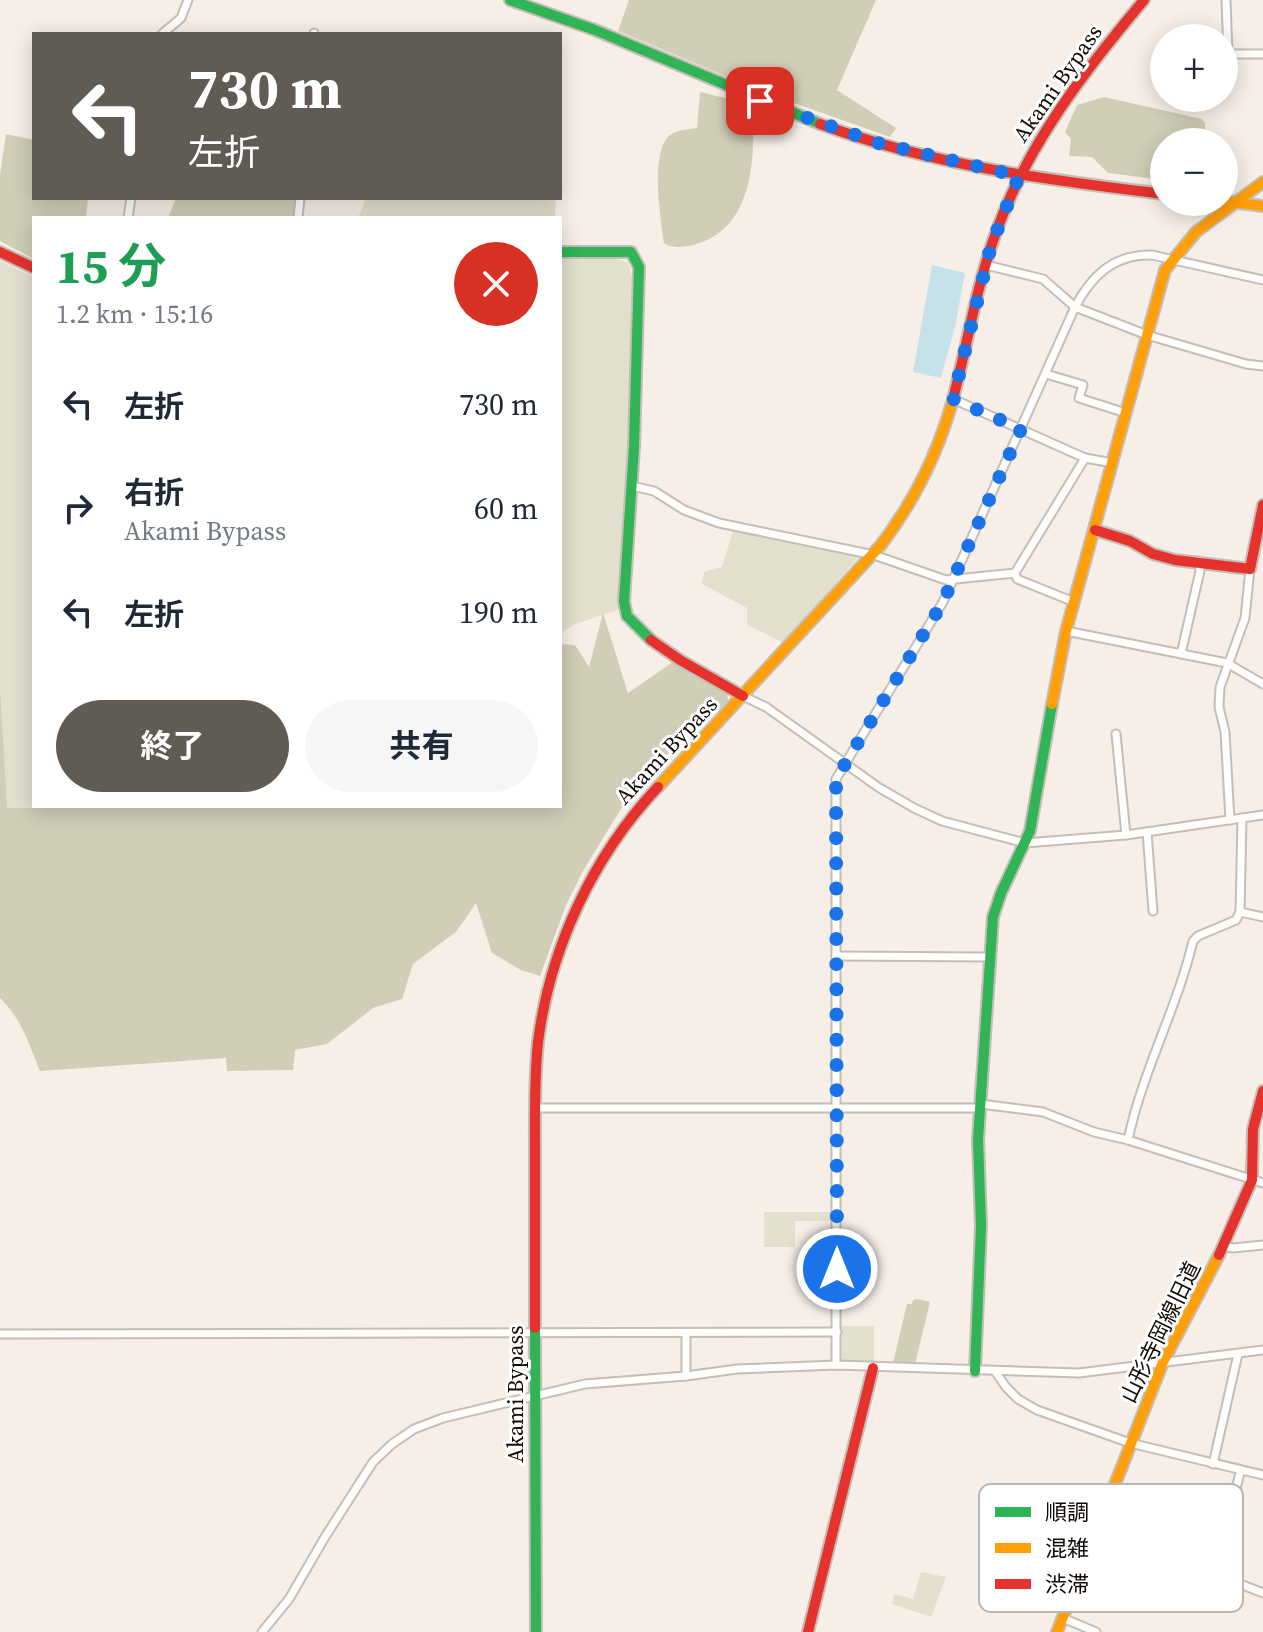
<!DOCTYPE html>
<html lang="ja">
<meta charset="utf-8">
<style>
:root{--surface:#fff;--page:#f6f6f7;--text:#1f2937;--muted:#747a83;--accent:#615b55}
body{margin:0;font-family:"Source Serif 4","Noto Sans JP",serif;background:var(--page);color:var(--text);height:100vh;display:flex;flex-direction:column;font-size:30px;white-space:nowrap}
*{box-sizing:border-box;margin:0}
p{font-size:26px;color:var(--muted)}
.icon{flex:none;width:44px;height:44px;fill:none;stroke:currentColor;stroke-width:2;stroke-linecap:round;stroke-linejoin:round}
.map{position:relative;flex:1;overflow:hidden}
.details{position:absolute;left:32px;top:216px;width:530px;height:592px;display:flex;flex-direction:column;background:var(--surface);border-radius:0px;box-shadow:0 4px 20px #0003}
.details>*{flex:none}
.guide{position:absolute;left:32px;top:32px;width:530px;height:168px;border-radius:0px;box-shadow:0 4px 20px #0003;background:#615b55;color:#fff;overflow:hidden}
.fabs{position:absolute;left:1150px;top:24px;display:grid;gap:16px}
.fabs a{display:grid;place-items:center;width:88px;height:88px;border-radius:50%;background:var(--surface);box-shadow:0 4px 20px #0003;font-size:40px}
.pin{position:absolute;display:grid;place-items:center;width:68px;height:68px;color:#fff;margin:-34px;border-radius:16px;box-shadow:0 4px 12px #0006}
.me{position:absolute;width:88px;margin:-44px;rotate:0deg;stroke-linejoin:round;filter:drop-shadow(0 0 6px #0008)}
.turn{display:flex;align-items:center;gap:28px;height:168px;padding:0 24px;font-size:36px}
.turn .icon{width:104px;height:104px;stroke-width:2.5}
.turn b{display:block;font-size:56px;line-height:68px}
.round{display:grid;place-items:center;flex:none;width:84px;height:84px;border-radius:42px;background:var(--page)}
.overview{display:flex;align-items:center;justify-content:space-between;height:136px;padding:0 24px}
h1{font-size:48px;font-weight:700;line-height:60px;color:#1e9e55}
.cta{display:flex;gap:16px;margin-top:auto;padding:16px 24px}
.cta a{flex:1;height:92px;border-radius:48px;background:var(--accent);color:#fff;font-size:32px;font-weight:700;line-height:92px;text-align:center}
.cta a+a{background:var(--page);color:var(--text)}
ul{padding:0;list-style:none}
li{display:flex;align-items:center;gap:24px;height:104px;padding:0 24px}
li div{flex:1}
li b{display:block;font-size:30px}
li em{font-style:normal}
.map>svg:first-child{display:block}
.green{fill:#e2dfcd}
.forest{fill:#d0ceb7}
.water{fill:#c5e2e8}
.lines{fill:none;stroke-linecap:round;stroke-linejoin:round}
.street-casing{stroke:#c4beb8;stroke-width:11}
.fast-casing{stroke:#c4beb8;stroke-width:14}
.slow-casing{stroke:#c4beb8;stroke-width:14}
.jam-casing{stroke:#c4beb8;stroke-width:14}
.street{stroke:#fefdfb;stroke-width:7}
.fast{stroke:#30b455;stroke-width:10}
.slow{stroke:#ff9f0a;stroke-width:10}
.jam{stroke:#e5322d;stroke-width:10}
.route{stroke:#1a73e8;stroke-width:14;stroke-dasharray:0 25.2}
.labels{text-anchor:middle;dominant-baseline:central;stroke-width:6;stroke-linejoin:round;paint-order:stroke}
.street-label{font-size:22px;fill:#100b07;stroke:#fff}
.key{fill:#fff;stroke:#b7b6b5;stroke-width:2}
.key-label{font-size:22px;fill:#100b07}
</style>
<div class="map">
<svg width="1263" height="1632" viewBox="0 0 1263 1632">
<rect width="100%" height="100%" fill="#f7efe7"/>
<g class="green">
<polygon points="366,198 556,198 555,218 358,218"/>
<polygon points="612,256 628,263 633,281 629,443 620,609 573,625 560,634 560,258"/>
<polygon points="0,261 34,277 34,806 126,806 124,809 6,808 0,686"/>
<polygon points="734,528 861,554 784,643 747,625 747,608 702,584 704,572 722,567"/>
<polygon points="764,1212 833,1212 833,1221 795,1221 795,1247 764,1247"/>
<rect x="842" y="1326" width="32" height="37"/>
<polygon points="921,1572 946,1577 931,1617 892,1604 894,1594 913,1599"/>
</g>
<g class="forest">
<polygon points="629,0 876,0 837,90 896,128 890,137 763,92 618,31"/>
<path d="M700,92L729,99L751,111C755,122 753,135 753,148C751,189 739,234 693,245C683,247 673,249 664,243C661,219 648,146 673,133C679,130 690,129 697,128Z"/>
<polygon points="1104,97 1202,119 1205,123 1205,142 1164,142 1164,180 1108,173 1092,157 1069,156 1071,139 1065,132 1077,105"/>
<polygon points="6,134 34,140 34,198 88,198 86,218 34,218 34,259 0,241 0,175"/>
<polygon points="176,198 297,198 295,218 168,218"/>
<path d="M603,613L628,693L673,662L727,693L728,702L658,762L624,804L583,871L566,905L540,976L521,970L492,953L476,903L456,932L413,964L402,999L373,1008L327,1044L295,1050L293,1070L227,1071L226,1058L40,1071C29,1044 21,1018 0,998V686L7,808L560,806V644L575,645L589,667Z"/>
<polygon points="918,1299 930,1302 915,1364 893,1363 907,1304 912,1304 913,1300"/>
</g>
<polygon class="water" points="932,265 965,273 955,327 941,378 913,372"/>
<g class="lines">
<g class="street-casing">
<g id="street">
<polyline points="1226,0 1228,54 1263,54"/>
<polyline points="162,34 181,18 188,0"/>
<polyline points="314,34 314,33"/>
<polyline points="128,218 131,198"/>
<polyline points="298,218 300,198"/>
<polyline points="986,265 1043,279 1075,307 1147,335 1246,364 1263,366"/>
<polyline points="1046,374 1083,385 1079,398 1126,413"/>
<polyline points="953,399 1085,458 1113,463"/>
<polyline points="632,486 654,491 684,510 719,523 874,555 946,580 1015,573 1085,458"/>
<polyline points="1015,573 1017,579 1074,602"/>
<polyline points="1066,631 1227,663 1263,684"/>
<polyline points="1181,654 1200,571 1199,561"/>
<polyline points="743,696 766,707 878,787 914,808 942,821 1025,843 1126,835 1263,815"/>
<polyline points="1116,734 1126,835"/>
<polyline points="1230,820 1225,732 1219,707 1220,687 1245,618 1250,569"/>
<polyline points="1147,832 1153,911"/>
<polyline points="1240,912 1263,917"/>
<polyline points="836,956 989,957"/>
<polyline points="980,1104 1043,1112 1094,1132 1128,1140 1263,1183"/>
<polyline points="535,1108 980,1108"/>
<path d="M1128,1140C1142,1072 1177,1009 1193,941L1198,936L1236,920L1240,912L1242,818"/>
<polyline points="1223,1246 1233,1248 1263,1245"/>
<polyline points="0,1334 837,1332"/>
<path d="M836,1365V779L943,602L1075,307C1092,275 1114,254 1152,255L1263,280"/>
<polyline points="995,1371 1006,1387 1018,1399 1037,1410 1130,1443 1263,1475"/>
<polyline points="686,1376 686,1333"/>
<polyline points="1213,1464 1238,1354"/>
<polyline points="1241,1470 1212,1573 1263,1593"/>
<polyline points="1063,1618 1096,1632"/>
<polyline points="262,1632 289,1599 325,1537 373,1462 392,1444 414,1429 443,1418 585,1384 686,1376 737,1369 836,1365 1079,1373 1263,1350"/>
</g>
</g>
<g class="fast-casing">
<g id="fast">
<polyline points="510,0 595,30 820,124"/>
<polyline points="560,252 631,252 639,267 634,447 624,601 627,616 651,640"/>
<polyline points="535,1328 536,1632"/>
<polyline points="975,1371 981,1226 978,1139 993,917 1001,893 1030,831 1052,704"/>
</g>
</g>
<g class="slow-casing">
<g id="slow">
<polyline points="1224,201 1263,206"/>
<polyline points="1052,704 1066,631 1165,270 1196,232 1263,182"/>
<path d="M658,787L881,545C915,500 938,454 953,399"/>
<polyline points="1057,1632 1163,1362 1219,1255"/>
</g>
</g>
<g class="jam-casing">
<g id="jam">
<path d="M820,124C931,165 1047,180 1164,194"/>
<polyline points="0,252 34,268"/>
<path d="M953,399C968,342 977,282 998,227C1030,141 1086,69 1144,0"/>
<polyline points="1095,530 1130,541 1153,554 1175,560 1250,569 1263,505"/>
<polyline points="651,640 680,660 743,696"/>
<polyline points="1219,1255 1252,1180 1253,1129 1263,1091"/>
<path d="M535,1328C535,1271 535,1214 535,1158C535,1119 534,1080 538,1042C550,948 593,856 658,787"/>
<polyline points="808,1632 873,1368"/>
</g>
</g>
<use href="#street" class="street"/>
<use href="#fast" class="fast"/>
<use href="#slow" class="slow"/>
<use href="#jam" class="jam"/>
</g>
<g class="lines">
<polyline class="route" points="760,101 878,143 1019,176 991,246 953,399 1021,429 943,602 836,779 837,1269"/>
</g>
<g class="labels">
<g class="street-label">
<text transform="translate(1057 83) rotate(-55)">Akami Bypass</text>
<text transform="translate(666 750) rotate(-47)">Akami Bypass</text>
<text transform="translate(1160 1332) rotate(-64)">山形寺岡線旧道</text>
<text transform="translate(515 1394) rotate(-90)">Akami Bypass</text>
</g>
</g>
<rect x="979" y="1484" width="264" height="128" rx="12" class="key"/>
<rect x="995" y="1507" width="36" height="10" fill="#30b455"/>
<rect x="995" y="1543" width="36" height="10" fill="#ff9f0a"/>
<rect x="995" y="1579" width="36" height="10" fill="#e5322d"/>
<g class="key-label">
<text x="1045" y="1520">順調</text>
<text x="1045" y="1556">混雑</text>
<text x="1045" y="1592">渋滞</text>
</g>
</svg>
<div class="fabs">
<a>+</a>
<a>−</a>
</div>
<div class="pin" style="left:760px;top:101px;background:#d93025"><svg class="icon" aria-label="arrive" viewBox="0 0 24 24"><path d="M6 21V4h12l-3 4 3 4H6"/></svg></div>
<svg class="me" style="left:837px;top:1269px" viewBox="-20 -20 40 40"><circle r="17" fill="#1a73e8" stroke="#fff" stroke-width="3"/><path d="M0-11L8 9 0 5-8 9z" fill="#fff"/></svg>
<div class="guide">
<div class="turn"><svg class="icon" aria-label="left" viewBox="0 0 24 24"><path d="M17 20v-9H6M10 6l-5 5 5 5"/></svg><div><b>730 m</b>左折</div></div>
</div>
<section class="details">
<div class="overview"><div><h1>15 分</h1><p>1.2 km · 15:16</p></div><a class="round" style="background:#d93025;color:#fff"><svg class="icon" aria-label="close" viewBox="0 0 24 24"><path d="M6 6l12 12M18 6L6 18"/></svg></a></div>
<ul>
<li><svg class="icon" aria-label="left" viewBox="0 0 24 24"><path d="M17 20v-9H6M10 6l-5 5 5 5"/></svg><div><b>左折</b></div><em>730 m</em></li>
<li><svg class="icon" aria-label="right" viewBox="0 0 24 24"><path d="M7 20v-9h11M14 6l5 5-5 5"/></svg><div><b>右折</b><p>Akami Bypass</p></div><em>60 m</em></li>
<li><svg class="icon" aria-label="left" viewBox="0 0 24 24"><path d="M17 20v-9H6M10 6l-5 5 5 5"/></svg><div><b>左折</b></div><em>190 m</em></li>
</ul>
<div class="cta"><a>終了</a><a>共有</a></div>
</section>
</div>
